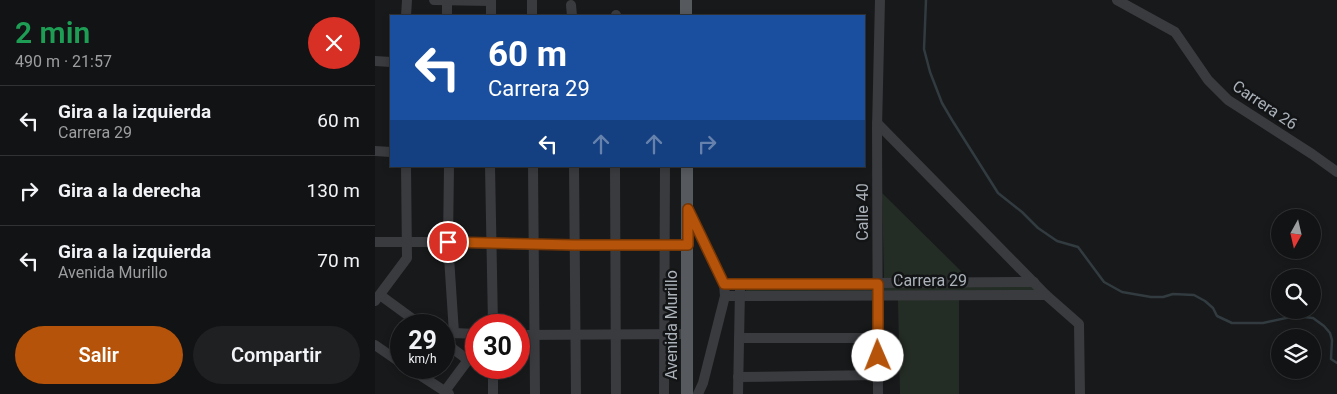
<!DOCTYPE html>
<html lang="es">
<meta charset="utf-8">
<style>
:root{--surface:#121314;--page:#1f2022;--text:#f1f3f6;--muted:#9c9ea0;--line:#313234;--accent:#b45309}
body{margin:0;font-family:Roboto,sans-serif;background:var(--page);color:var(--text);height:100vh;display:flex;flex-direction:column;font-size:19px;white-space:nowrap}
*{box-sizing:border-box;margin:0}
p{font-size:16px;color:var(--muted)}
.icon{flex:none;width:28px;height:28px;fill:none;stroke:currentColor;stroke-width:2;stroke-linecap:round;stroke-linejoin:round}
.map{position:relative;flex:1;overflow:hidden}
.sheet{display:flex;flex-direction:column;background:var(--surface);width:375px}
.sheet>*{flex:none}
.hud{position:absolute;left:15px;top:15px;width:475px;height:152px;border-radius:0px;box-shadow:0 2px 8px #0003,0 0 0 1px var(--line);background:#1a4fa0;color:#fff;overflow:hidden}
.needle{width:32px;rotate:188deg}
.buttons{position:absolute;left:896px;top:209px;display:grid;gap:10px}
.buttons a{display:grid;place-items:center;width:50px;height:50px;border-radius:50%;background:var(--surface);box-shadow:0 2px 8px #0003,0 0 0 1px var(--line);font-size:25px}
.speed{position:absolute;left:15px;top:314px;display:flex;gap:10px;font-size:25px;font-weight:700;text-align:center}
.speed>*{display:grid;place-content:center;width:65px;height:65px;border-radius:50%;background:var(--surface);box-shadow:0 2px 8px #0003,0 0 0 1px var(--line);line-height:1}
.speed small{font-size:12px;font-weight:400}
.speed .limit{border:8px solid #d22;background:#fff;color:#111}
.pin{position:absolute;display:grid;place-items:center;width:42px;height:42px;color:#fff;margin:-21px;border:2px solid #fff;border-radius:50%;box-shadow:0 1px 5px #0007}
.me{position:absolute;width:55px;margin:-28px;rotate:359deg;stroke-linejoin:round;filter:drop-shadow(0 0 4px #0008)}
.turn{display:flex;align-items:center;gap:18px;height:105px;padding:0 15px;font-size:22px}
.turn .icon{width:65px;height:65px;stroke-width:2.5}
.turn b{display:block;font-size:35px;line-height:42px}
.lanes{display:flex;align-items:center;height:48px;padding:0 15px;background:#0003;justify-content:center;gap:25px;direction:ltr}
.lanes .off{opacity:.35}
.round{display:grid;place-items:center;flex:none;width:52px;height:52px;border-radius:26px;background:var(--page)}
.head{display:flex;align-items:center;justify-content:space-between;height:85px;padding:0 15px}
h1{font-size:30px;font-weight:600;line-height:38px;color:#1e9e55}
.action{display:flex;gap:10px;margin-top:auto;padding:10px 15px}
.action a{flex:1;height:58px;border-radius:30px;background:var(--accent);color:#fff;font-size:20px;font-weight:600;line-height:58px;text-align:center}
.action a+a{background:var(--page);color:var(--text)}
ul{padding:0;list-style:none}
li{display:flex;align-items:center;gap:15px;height:70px;padding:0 15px;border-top:1px solid var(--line)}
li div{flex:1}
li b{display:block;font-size:19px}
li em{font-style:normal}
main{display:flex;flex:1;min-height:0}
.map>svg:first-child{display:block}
.green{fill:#242d25}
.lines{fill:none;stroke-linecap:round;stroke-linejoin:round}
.stream{stroke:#313b40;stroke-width:2.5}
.minor{stroke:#3a3b3f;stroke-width:10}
.major{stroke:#56595e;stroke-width:12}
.route-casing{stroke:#753606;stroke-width:12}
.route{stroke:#b45309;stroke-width:9}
.labels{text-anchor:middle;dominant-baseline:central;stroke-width:5;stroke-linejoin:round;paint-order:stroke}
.street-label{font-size:16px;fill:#abb2ba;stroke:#131415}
</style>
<main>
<section class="sheet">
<div class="head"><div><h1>2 min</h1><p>490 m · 21:57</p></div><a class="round" style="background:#d93025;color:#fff"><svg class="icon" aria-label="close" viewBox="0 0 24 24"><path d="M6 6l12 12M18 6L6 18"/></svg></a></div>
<ul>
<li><svg class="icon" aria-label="left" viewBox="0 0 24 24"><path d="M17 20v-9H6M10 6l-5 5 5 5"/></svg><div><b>Gira a la izquierda</b><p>Carrera 29</p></div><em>60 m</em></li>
<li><svg class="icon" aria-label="right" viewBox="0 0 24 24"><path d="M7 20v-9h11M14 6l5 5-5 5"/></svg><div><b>Gira a la derecha</b></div><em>130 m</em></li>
<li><svg class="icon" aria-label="left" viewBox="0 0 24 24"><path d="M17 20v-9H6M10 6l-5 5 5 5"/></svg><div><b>Gira a la izquierda</b><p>Avenida Murillo</p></div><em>70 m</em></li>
</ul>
<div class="action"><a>Salir</a><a>Compartir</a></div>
</section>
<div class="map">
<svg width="962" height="394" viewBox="0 0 962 394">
<rect width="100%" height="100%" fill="#18191a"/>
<g class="green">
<polygon points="507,193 593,278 509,278"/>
<polygon points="656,285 662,291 507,293 506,286"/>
<polygon points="500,287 500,292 371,294 371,288"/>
<polygon points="584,299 584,394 525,394 523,300"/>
</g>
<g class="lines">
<polyline class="stream" points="551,0 549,49 555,72 567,103 577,120 623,193 647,212 663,228 682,241 703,247 729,282 747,292 776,297 788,297 798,294 819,295 830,301 838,308 842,316 857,323 888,323 920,316 938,318 949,326 955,333 957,340 956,359 962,363"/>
<g class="minor">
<polyline points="59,0 116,1"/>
<polyline points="742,0 800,32 833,80 853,100 937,154 962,172"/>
<polyline points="196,5 197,16"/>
<polyline points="31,16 32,0"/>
<polyline points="72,16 72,0"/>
<polyline points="116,16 116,0"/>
<polyline points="157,16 157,0"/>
<polyline points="241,16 241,15"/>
<polyline points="0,61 16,62"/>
<polyline points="502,123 671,295 704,324 705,394"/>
<polyline points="0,151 16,152"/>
<polyline points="74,166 73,242 79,333"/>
<polyline points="115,166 118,325"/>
<polyline points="158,166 160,394"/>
<polyline points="199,166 201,394"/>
<polyline points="240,166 241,394"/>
<polyline points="313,210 349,284 350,296 328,383 323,394"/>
<polyline points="0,242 73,242 199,245 313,245"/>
<polyline points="349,284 659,282"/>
<polyline points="5,295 46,325"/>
<polyline points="350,296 671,295"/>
<polyline points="0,301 32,258 31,166"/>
<polyline points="144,335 312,334"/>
<polyline points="73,336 79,333 101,334"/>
<polyline points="364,338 503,338"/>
<polyline points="69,342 93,360 70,391"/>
<polyline points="0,345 26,363"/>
<polyline points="34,368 74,394"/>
<polyline points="118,368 118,394"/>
<polyline points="363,377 503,375"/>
<polyline points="289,394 290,166"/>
<polyline points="363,394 365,290"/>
<polyline points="503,394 502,128 505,0"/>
</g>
<g class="major">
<polyline points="311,0 311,16"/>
<polyline points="312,166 312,394"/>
</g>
</g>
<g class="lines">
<g class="route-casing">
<polyline id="route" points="73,242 199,245 313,245 313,209 349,284 503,284 503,356"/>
</g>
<use href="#route" class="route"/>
</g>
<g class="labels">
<g class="street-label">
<text transform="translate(890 105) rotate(34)">Carrera 26</text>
<text transform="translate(487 212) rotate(-90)">Calle 40</text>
<text x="555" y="280">Carrera 29</text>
<text transform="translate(296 325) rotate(-90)">Avenida Murillo</text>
</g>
</g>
</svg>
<div class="buttons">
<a><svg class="needle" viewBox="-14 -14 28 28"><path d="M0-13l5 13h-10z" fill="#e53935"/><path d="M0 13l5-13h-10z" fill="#9c9ea0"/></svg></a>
<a><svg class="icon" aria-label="search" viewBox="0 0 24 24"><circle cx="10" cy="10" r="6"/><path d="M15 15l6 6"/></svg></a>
<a><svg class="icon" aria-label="layers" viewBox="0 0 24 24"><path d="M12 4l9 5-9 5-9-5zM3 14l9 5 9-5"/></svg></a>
</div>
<div class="speed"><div>29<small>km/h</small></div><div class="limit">30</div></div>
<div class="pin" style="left:73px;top:242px;background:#d93025"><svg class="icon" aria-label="arrive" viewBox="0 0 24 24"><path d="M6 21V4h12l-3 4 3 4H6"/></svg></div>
<svg class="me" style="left:503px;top:356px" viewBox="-20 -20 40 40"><circle r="19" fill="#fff"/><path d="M0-13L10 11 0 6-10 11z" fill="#b45309"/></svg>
<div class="hud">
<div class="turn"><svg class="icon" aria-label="left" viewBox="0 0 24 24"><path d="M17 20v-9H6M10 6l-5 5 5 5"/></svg><div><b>60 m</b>Carrera 29</div></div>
<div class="lanes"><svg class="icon" aria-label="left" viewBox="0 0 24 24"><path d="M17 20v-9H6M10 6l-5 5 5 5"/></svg><svg class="icon off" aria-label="ahead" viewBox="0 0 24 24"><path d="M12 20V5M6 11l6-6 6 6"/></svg><svg class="icon off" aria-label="ahead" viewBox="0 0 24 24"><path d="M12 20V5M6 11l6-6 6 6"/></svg><svg class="icon off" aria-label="right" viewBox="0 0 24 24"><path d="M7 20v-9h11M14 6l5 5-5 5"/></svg></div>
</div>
</div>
</main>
